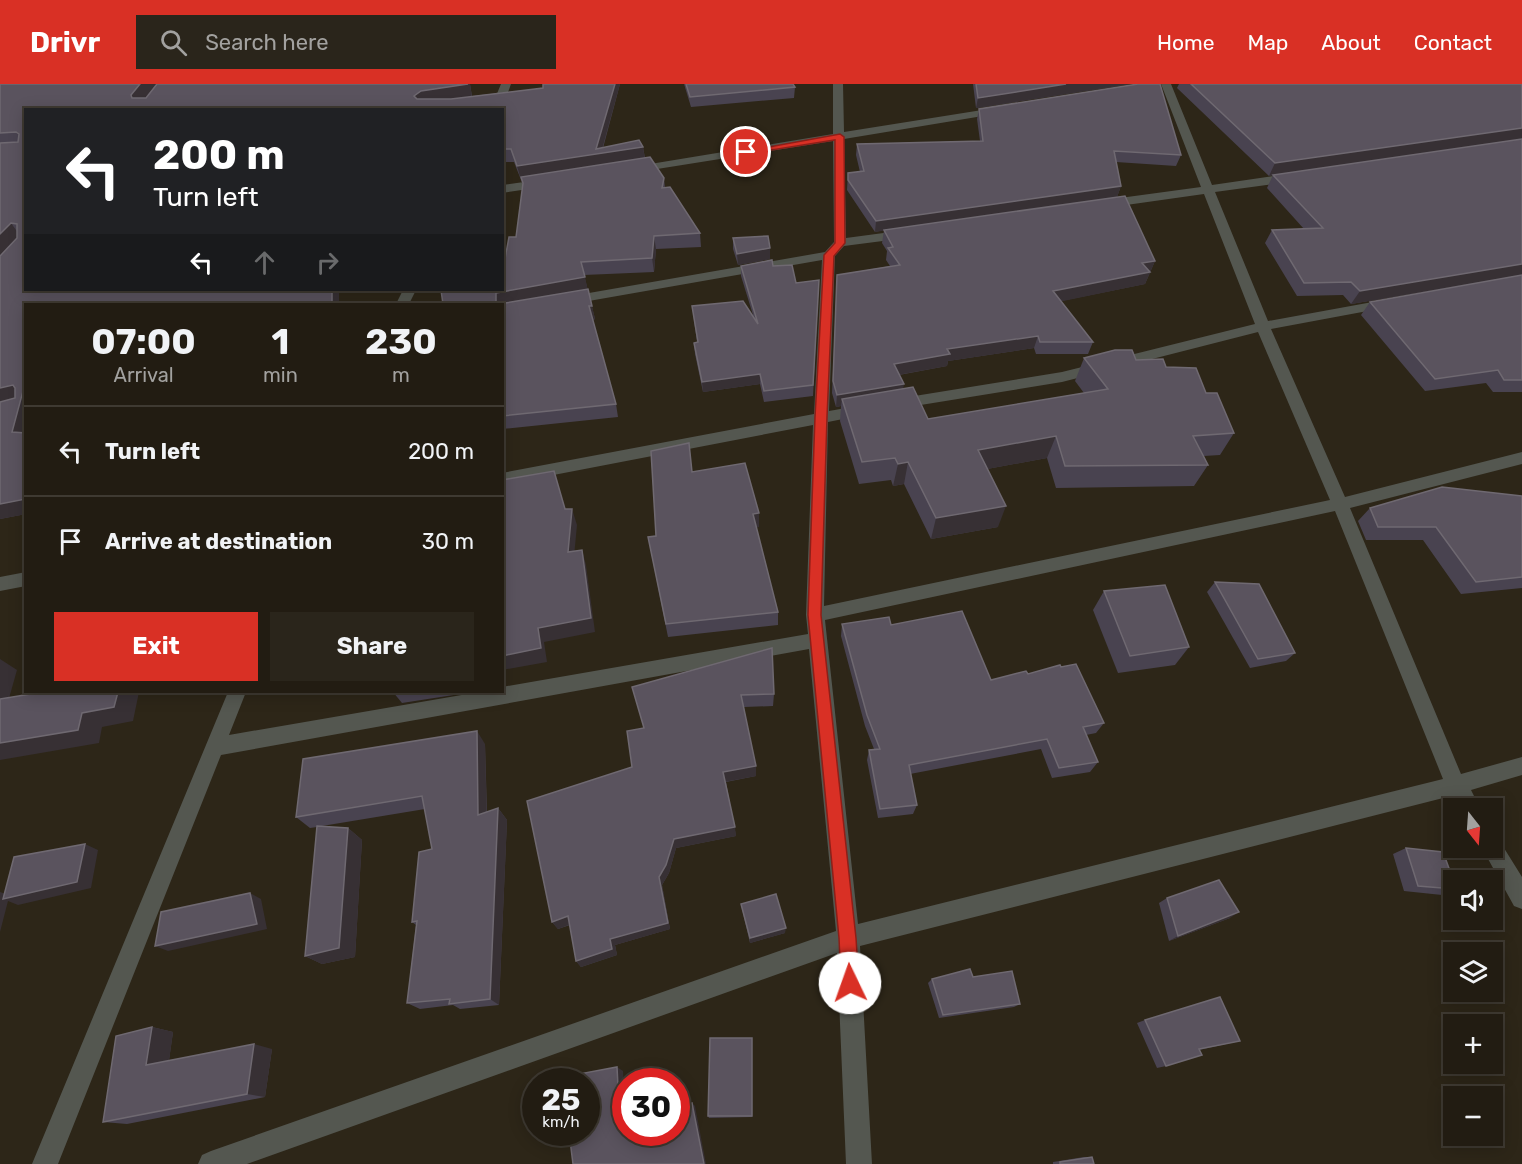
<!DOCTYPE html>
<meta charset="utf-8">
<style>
:root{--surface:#221c12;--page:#2a251b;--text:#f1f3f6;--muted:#a2a19f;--line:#3f3a32;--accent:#d93025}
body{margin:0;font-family:Rubik,sans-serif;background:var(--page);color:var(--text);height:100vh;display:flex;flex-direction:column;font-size:22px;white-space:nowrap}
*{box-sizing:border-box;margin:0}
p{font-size:20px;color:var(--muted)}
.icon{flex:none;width:33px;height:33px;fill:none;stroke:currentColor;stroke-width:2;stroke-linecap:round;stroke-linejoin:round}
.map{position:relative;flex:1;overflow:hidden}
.side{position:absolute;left:24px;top:219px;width:480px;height:390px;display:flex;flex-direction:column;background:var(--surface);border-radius:0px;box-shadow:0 3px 15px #0003,0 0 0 2px var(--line)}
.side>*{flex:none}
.banner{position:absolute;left:24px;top:24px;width:480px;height:183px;border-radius:0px;box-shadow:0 3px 15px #0003,0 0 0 2px var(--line);background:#202124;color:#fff;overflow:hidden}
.needle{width:39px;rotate:163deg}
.buttons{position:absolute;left:1443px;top:714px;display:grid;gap:12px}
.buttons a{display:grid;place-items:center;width:60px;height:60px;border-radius:0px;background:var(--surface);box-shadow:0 3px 15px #0003,0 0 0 2px var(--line);font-size:30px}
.speed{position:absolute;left:522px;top:984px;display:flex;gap:12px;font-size:30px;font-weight:700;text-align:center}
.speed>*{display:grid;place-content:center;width:78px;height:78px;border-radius:50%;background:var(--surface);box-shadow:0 3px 15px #0003,0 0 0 2px var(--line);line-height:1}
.speed small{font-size:15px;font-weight:400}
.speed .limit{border:9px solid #d22;background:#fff;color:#111}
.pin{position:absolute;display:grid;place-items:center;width:51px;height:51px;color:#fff;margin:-26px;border:3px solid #fff;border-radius:50%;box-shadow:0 2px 6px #0007}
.me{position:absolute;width:66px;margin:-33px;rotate:357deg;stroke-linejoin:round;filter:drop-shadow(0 0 4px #0008)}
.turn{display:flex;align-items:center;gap:21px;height:126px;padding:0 30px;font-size:27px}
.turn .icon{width:78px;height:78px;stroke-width:2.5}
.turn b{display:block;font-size:42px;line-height:51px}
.lanes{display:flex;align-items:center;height:57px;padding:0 30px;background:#0003;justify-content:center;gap:30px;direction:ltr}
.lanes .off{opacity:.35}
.eta{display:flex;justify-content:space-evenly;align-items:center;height:102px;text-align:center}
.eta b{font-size:36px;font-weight:700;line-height:42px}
.action{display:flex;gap:12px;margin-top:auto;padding:12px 30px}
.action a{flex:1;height:69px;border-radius:0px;background:var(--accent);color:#fff;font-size:24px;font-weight:700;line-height:69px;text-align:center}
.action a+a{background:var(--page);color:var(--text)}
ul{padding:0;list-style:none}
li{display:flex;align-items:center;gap:18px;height:90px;padding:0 30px;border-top:2px solid var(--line)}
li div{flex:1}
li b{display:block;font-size:22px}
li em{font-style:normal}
header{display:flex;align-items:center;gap:36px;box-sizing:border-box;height:84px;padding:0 30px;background:var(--accent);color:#fff}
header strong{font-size:28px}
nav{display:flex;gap:33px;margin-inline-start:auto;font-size:21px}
.search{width:420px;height:54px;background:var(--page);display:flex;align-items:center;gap:15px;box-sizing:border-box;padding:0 21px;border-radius:0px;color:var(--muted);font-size:22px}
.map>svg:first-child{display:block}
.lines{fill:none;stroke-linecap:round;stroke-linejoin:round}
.minor{fill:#545750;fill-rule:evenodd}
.wall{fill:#494350}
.shaded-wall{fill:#373034}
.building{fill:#5a535e;stroke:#6f6971;stroke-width:1.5}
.route{fill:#d93025;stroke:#8d1f18;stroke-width:1.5}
</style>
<header>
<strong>Drivr</strong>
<div class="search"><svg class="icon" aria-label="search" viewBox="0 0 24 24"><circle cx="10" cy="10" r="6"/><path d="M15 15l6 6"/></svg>Search here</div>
<nav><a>Home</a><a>Map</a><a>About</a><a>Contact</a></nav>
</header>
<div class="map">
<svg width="1522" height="1080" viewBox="0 0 1522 1080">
<rect width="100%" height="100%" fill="#2d2618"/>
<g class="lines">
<g class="minor">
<polygon points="501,0 511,0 506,14 500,19 497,26 486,26 491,15 496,12"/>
<path d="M833,0H843L844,48L1001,23L1006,26L1001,29L844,55L846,154L906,146L912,150L906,154L844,162L835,172L829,327L863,321L871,326L863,331L828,338L824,522L1330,416L1258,248L1062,298L896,325L889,320L896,315L1062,288L1255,240L1204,110L1105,124L1099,120L1105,116L1201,103L1161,0H1171L1212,101L1295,89L1301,93L1295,97L1215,108L1268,237L1389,215L1396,219L1389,223L1271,245L1345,413L1522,368V380L1350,424L1461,690L1522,673V691L1471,706L1480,724H1459L1451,712L860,862L872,1080H846L837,869L247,1080H198L202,1071L211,1067L836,847L809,565L221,671L58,1080H32L228,608H246L229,651L479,608H502V603L808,550L806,531L813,341L502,401V389L814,330L822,176L566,221L559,217L566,213L825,168L834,158L833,57L632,89L626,86L632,83L833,50ZM1335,427L1443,695L858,840L825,536Z"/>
<polygon points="545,95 551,99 549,102 502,109 502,101"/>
<polygon points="403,206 416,206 409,220 396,220"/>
<polygon points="26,488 26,502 0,507 0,493"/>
<polygon points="1492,753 1499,756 1522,793 1522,825 1514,822 1482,764 1492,764"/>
</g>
</g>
<g class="wall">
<polygon points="0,0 470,0 472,12 543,4 543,0 620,0 603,64 643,63 645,74 664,94 665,104 700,149 701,163 656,165 654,188 584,191 595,235 593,236 616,320 618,333 502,345 502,206 516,153 523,101 514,78 502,78 502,26 26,26 339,206 339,220 26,220 26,430 0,435"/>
<polygon points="684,0 793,0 795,3 794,14 691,23"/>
<polygon points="973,0 1130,0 976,24"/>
<polygon points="1179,0 1522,0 1522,191 1351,220 1343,211 1297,212 1265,159 1272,146 1304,145 1267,104 1273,91 1269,92 1177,4"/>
<polygon points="979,25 1181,71 1176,82 1116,78 1121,102 1117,113 1155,177 1145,200 1061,217 1093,258 1088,270 1036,270 1034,264 948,277 947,282 899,291 903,305 928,335 1084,309 1075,297 1084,274 1136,276 1166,283 1206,309 1234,349 1220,371 1204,372 1208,381 1194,402 1056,404 1047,374 987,385 998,443 931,455 904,400 893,402 891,396 859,400 840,337 841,322 836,323 832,309 837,191 890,182 886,176 887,167 882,159 884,146 875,148 847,106 848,89 860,88 856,71 857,60 980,57 977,35"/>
<polygon points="733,154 770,175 738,181 733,165"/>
<polygon points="741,182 773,182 796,199 819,196 813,312 764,318 760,300 703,308 695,270 694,259 697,258 692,222 753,231 741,192"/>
<polygon points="1522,191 1522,308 1493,308 1486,299 1425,307 1361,231 1370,218"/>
<polygon points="1522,412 1522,504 1461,510 1423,456 1366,456 1358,437 1370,424"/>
<polygon points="759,429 759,443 756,443 778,528 778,541 668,553 648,453"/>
<polygon points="1215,498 1295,569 1286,577 1250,584 1207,508"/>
<polygon points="1104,507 1189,563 1175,581 1118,589 1093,526"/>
<polygon points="842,540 891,541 991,596 1028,590 1104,639 1096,649 1086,651 1098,678 1090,688 1052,694 1041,665 910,690 917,721 913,730 878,734 867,676 869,666 874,665 865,642 841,552"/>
<polygon points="632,603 774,610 773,622 744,623 756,692 726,698 736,752 676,764 669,789 662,801 670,845 615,861 617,871 581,883 576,877 570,841 558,845 552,838 632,683 644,644"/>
<polygon points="393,608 473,608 402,619"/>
<polygon points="485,660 487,728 498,724 507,736 499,921 460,925 453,921 420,925 407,919 416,841 412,838 432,765 425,725 322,742 348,744 362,756 355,873 322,880 305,872 317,743 310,744 296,733"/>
<polygon points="1406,764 1454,798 1454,807 1442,811 1404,807 1393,770"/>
<polygon points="1167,814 1230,834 1169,857 1159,819"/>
<polygon points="741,820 785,849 750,859 742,825"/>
<polygon points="973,893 1020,920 1014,923 939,934 928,899 932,895"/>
<polygon points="1145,936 1240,957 1199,966 1166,982 1157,984 1137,939"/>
<polygon points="152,943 173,948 169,976 272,965 265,1013 127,1040 103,1038"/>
<polygon points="752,954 752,1033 709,1034 708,1032"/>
<polygon points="1084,1073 1092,1073 1094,1080 1053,1080 1053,1078"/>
</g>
<g class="shaded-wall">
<polygon points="140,0 158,0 139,25 132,14 131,11"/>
<polygon points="470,0 472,14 419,26 414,12 421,7"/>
<polygon points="615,0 620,0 601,69 643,63 645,76 521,96 517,82 596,65"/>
<polygon points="1066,0 1130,0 976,24 978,14"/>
<polygon points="1522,44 1522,56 1269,92 1275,79"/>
<polygon points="1121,102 1117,113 875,148 876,137"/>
<polygon points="11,139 21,153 0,175 0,150"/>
<polygon points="654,152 656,165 654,188 652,174"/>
<polygon points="770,164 770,175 738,181 737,170"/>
<polygon points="1155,177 1145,200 1049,220 1053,207 1142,179"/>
<polygon points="1522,180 1522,191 1351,220 1360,207"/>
<polygon points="585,193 588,207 502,222 496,220 496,209"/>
<rect x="332" y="206" width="7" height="14"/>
<polygon points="589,222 592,222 595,235 592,236"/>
<polygon points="1038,252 1034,264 948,277 947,282 892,292 894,280 947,265"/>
<polygon points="760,290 760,300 703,308 702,298"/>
<polygon points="26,296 25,362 12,348 0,320 0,304"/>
<polygon points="904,300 902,312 842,315 841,322 836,323 837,311"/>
<polygon points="1056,352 1047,374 971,388 978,366"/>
<polygon points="908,378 904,400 893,402 898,380"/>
<polygon points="26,415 26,430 0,435 0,420"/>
<polygon points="1006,422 998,443 931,455 936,434"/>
<polygon points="572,425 577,441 573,483 568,468"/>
<polygon points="759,429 759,443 753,444 753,430"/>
<polygon points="582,466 586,481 595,548 544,558 547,578 502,586 502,572 538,544"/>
<polygon points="0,575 17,586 4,632 0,629"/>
<polygon points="118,608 139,608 133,637 102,643 99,659 0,676 0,659"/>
<polygon points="477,647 485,660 487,742 478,731"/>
<polygon points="756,682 756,692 724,698 723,688"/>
<polygon points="498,724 507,736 499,921 490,915"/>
<polygon points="735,743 736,752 676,764 669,789 662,801 670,845 615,861 617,871 581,883 576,877 610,855 659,793 674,755"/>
<polygon points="348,744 362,756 355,873 322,880 305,872"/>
<polygon points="85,760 98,766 91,804 18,821 8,817 0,848 0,808 9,811"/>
<polygon points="250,809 261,815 267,845 168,867 155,862"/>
<polygon points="1239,828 1230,834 1169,857 1178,852"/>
<polygon points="568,832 574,839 558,845 552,838"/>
<polygon points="786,844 785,849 750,859 750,854"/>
<polygon points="152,943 173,948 168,984 146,981"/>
<polygon points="254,960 272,965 265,1013 247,1010"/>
<polygon points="617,983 623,987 626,1043 620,1041"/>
<polygon points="692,1019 695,1022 706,1080 704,1080"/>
</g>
<g class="building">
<polygon points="0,0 140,0 131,11 132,14 146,14 157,0 468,0 421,7 414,12 417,15 451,15 543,4 543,0 615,0 596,65 639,56 643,63 517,82 511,65 502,65 502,26 26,26 26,206 332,206 332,220 26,220 26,296 12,348 26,349 26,415 0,420 0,318 15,314 15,304 13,301 0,304 0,172 17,154 17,140 11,139 0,150 0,59 18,58 19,50 16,48 0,49"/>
<polygon points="686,0 793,0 795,3 690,13"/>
<polygon points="976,0 1066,0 978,14"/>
<polygon points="1138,0 1160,0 1181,71 1114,67 1121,102 876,137 848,96 848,89 864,87 857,60 983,57 979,25"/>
<polygon points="1191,0 1522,0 1522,44 1275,79"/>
<polygon points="1522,55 1522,180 1360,207 1351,198 1304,199 1272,146 1323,144 1273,91"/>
<polygon points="650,73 664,94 662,104 670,103 700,149 654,152 652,174 581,178 585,193 496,209 496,218 498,220 443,220 441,206 502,206 502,191 509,153 516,153 523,99 521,93"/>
<polygon points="1125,112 1155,177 1142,179 1150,188 1053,207 1093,258 1040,258 1038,252 947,265 950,270 894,280 904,300 837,311 833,297 837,191 900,181 888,164 893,163 884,146"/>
<polygon points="768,152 770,164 737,170 733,154"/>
<polygon points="772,176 773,182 792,181 796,199 819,196 813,301 764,307 760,290 702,298 694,259 698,258 692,222 743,217 758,240 741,182"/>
<polygon points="1522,191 1522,296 1504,296 1498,286 1435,295 1370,218"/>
<polygon points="588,205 592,222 589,222 616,320 502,332 502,220 499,220"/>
<polygon points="1115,266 1132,266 1136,276 1163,275 1166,283 1196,284 1206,309 1217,309 1234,349 1193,352 1208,381 1065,382 1056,352 978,366 1006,422 936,434 908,378 898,380 895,374 862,378 842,315 913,303 928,335 1108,305 1084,274"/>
<polygon points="689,359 692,388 745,379 759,429 753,430 778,528 666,540 648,453 656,452 651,367"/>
<polygon points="554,387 565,425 572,425 568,468 582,466 591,534 538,544 541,564 502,572 502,396"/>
<polygon points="1442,403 1522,412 1522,493 1476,498 1436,443 1378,443 1370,424"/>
<polygon points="1215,498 1259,500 1295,569 1258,575"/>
<polygon points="1165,501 1189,563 1130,572 1104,507"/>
<polygon points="962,527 991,596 1026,587 1028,590 1060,581 1061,583 1076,580 1104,639 1083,643 1098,678 1059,684 1047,655 909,681 917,721 880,725 869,666 880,665 867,631 842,540 889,533 891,541"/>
<polygon points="772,564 774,610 741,611 756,682 723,688 735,743 674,755 666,781 659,793 668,839 610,855 612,865 576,877 568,832 552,838 527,717 632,683 627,647 644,644 632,603"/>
<polygon points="43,608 118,608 114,623 82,629 78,646 0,659 0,615"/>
<polygon points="477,647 478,731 498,724 490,915 449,920 450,915 407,919 417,837 412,838 419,768 432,765 422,712 296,733 303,675"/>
<polygon points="317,742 348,744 339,864 305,872"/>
<polygon points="85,760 77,798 3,815 14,773"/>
<polygon points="1406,764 1443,768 1454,798 1454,805 1418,802"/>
<polygon points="1219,796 1239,828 1178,852 1167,814"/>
<polygon points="250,809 257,840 155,862 161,828"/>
<polygon points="776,810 786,844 750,854 741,820"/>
<polygon points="970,885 973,893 1012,887 1020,920 943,931 932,895"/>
<polygon points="1220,913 1240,957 1199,965 1202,971 1166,982 1145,936"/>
<polygon points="152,943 146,981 254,960 247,1010 103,1038 116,952"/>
<polygon points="710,954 752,954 752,1032 708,1032"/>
<polygon points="617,983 620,1041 626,1039 626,1048 676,1048 676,1024 692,1019 704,1080 573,1080 570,1056 583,1052 583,1048 586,1048 586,998 579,998 579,990"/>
<polygon points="1092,1073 1094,1080 1060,1080 1060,1078"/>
</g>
<polygon class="route" points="840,50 844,53 845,159 834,172 827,333 821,531 856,854 859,899 856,905 850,908 844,905 841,899 839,854 808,531 815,333 824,171 835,159 835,56 746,70 742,68"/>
</svg>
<div class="buttons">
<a><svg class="needle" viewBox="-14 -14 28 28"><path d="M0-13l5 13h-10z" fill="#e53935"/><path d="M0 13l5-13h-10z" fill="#a2a19f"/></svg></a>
<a><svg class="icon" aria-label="sound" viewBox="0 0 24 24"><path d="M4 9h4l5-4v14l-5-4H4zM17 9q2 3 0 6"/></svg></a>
<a><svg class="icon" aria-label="layers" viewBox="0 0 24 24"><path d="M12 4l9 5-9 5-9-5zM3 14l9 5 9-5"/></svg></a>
<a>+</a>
<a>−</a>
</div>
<div class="speed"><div>25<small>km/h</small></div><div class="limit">30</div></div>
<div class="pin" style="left:746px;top:68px;background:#d93025"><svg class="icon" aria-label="arrive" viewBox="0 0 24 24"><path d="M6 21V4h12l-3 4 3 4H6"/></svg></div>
<svg class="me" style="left:850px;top:899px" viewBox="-20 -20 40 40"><circle r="19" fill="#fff"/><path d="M0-13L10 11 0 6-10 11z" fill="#d93025"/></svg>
<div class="banner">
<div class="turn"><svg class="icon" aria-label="left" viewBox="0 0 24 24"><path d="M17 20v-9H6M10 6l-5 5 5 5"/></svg><div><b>200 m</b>Turn left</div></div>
<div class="lanes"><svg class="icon" aria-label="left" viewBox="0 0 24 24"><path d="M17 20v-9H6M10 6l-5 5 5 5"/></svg><svg class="icon off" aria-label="ahead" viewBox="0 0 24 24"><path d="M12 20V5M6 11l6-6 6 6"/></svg><svg class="icon off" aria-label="right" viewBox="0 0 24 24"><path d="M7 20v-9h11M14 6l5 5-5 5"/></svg></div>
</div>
<section class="side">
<div class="eta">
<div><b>07:00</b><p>Arrival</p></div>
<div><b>1</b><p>min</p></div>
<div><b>230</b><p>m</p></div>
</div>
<ul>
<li><svg class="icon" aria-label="left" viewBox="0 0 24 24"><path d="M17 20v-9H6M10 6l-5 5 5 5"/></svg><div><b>Turn left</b></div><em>200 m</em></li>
<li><svg class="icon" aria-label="arrive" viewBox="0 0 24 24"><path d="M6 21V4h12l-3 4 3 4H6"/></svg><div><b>Arrive at destination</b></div><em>30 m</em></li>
</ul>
<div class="action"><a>Exit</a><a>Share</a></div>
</section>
</div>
